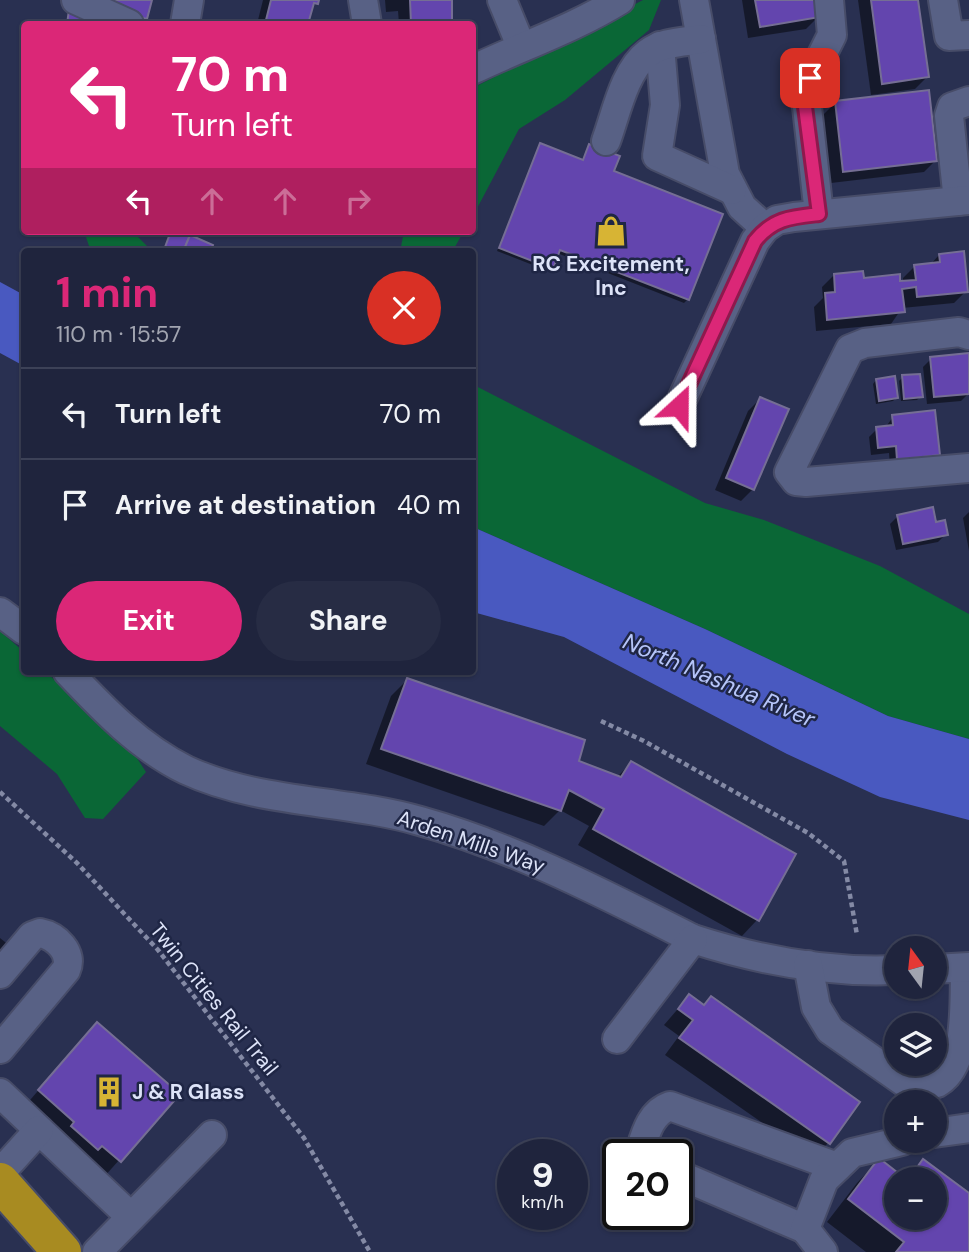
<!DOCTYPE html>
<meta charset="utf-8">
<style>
:root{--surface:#1f243d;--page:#272c44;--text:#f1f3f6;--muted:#a1a4b0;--line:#3c4157;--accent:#db2777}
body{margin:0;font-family:"DM Sans",sans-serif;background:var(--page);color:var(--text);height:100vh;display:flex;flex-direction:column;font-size:26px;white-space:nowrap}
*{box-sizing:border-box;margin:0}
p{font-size:23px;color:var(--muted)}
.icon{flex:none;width:38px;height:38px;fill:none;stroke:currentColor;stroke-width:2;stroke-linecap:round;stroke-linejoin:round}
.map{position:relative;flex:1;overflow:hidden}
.panel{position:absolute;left:21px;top:248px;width:455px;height:427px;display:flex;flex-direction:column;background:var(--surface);border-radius:7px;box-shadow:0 2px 5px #0004,0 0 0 2px var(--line)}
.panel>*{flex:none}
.banner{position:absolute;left:21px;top:21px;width:455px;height:214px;border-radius:7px;box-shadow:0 2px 5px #0004,0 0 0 2px var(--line);background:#db2777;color:#fff;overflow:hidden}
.needle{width:46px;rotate:345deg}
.buttons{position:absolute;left:884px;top:936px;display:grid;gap:14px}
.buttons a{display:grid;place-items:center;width:63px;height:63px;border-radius:50%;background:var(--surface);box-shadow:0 2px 5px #0004,0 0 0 2px var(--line);font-size:35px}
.speed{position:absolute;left:497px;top:1139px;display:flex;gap:14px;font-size:35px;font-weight:700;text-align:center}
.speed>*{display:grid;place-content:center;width:91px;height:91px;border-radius:50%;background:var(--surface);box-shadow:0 2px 5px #0004,0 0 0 2px var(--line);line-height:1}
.speed small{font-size:18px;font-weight:400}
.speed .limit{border:4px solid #111;border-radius:10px;background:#fff;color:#111}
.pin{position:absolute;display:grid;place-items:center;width:60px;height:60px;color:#fff;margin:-30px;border-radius:14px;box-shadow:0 4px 10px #0006}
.me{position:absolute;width:77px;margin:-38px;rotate:24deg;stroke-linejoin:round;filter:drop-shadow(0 0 5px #0008)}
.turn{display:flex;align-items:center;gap:24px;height:147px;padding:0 35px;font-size:32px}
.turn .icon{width:91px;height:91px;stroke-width:2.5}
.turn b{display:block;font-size:49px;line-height:60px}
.lanes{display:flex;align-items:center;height:66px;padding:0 35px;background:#0003;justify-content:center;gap:35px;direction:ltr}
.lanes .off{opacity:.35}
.round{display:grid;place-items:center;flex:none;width:74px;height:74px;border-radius:37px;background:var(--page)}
.summary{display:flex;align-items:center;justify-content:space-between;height:119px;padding:0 35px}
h1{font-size:42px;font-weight:700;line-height:52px;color:var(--accent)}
.button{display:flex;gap:14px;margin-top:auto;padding:14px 35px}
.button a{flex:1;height:80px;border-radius:42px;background:var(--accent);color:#fff;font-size:28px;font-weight:700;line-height:80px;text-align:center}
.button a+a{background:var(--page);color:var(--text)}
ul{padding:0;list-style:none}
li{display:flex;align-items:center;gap:21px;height:91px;padding:0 35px;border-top:2px solid var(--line)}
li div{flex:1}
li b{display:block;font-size:26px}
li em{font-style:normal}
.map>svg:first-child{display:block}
.green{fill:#0a6736}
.water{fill:#4959c0}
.shadow{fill:#0007}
.building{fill:#6345ae;stroke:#756e94;stroke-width:2}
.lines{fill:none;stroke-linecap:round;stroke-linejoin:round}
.minor-casing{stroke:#474c68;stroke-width:32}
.highway-casing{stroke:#474c68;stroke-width:42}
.path{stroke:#848aa5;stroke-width:4.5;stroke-dasharray:5 3.5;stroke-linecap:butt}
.minor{stroke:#586185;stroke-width:28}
.highway{stroke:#a88b21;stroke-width:38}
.route-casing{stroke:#8e194d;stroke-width:18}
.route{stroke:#db2777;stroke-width:12}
.labels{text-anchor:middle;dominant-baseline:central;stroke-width:5;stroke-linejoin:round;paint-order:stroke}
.poi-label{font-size:21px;font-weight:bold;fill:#dde3f8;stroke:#1f2645}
.street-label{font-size:21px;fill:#dde3f8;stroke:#1f2645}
.water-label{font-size:23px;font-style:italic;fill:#b6c5f9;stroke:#1f2645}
</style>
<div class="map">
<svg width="969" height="1252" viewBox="0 0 969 1252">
<rect width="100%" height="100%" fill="#293051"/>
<g class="green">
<polygon points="643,0 661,0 649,30 565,100 519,129 473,216 473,88"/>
<polygon points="84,231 132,231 153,252 91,252"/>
<polygon points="404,231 464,231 452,252 400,252"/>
<polygon points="472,384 705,503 764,520 880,566 969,614 969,739 888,716 705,629 473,527"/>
<polygon points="0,631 24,652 24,672 46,672 133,752 146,772 103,819 85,818 57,774 0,726"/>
</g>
<g class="water">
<polygon points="0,282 24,295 24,366 0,353"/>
<polygon points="473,527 705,629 888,716 969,739 969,820 880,797 787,754 564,637 473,612"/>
</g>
<g class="shadow">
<polygon points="263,0 318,0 310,10 306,24 257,24"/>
<polygon points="385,0 450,0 451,24 399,24 398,11 386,12"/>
<polygon points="742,0 815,0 818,17 806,29 748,38"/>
<polygon points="858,0 916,0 927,77 915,89 871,95"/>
<polygon points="70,12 82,14 80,24 65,24"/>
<polygon points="835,103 936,160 924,172 831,183 823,115"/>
<polygon points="541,145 582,161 590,146 612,172 688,299 684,303 557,253 548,271 497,251"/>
<polygon points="173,231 211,246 209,252 162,252"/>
<polygon points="217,248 227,252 213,252"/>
<polygon points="939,255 966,291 954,303 902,308 891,324 816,331 814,307 823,298 822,287 834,275 903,283 903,278 915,266 930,265"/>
<polygon points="969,354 969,393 961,401 927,404 923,367 931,359"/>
<polygon points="903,377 921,396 917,400 901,401 899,381"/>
<polygon points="876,380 896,398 893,401 876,404 873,384"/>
<polygon points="760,399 753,489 741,501 715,490 748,411"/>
<polygon points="893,417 938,454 930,462 890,467 889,453 871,455 869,437 877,429 885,428"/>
<polygon points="969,512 969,551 963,518"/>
<polygon points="898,516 935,524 946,534 938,542 896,550 890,524"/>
<polygon points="407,680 577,762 617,777 631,763 757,920 742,936 578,845 589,826 560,810 544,826 366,764 391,696"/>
<polygon points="0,938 10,946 0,958"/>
<polygon points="689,996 703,1006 711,998 828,1143 813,1158 665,1055 679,1036 664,1025"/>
<polygon points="82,1040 178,1094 104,1177 24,1107"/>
<polygon points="879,1160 896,1180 896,1218 934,1218 934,1180 905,1180 924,1161 969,1196 969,1252 866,1252 827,1222 857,1183"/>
</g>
<g class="building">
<polygon points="114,0 152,0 147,19 111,11"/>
<polygon points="271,0 319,0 318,4 314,3 308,24 265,24"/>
<polygon points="410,0 452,0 452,24 411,24"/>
<polygon points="755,0 817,0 820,17 760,27"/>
<polygon points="871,0 918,0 929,77 882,84"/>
<polygon points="69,10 84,13 82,24 67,24"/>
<polygon points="929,90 937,161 843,172 835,101"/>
<polygon points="540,143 583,160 589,144 620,156 614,171 723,214 689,300 560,250 553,269 499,248"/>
<polygon points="171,231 190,235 183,252 164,250"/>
<polygon points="190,235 213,245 211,252 183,252"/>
<polygon points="964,251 968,292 917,297 916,287 902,289 905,312 827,320 825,293 835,292 834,274 863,271 864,278 900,274 900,281 916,280 914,265 940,262 939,254"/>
<polygon points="969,353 969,394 934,397 930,357"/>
<polygon points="920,374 923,397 904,399 902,375"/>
<polygon points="895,376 898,398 879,401 876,379"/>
<polygon points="760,397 789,409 754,490 726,478"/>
<polygon points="935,410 940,455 897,460 896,446 878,448 876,427 893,425 892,415"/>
<polygon points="933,507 936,522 945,520 948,535 903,544 897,515"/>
<polygon points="407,678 585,740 579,761 621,777 631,761 796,854 759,921 593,829 604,809 569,790 561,811 381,749"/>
<polygon points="689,994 704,1005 711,996 860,1102 830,1144 679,1038 693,1020 678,1009"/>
<polygon points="97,1022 180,1094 121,1162 102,1146 98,1150 71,1126 74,1122 38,1090"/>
<polygon points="879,1158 907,1180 896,1180 896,1218 934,1218 934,1180 908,1180 923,1159 969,1193 969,1252 896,1252 904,1242 848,1199"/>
</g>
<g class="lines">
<g class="minor-casing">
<g id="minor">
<polyline points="76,0 129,24"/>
<polyline points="363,0 367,24"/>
<polyline points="502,0 521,46"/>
<polyline points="694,0 725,174 742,207 765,228"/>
<polyline points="943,0 949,36 969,35"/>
<polyline points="185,24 189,0"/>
<polyline points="660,46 665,105 657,156 732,190"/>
<path d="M472,70C522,46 573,29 620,0"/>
<path d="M606,141C616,114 624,71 648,53C662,42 684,42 701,39"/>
<polyline points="958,201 949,116 952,107 969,101"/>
<polyline points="819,214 805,89 832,35 829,0"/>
<polyline points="969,335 959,332 865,343 850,349 789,472 796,481 806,482 969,468"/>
<polyline points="679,406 755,241 765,228 777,220 794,217 969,200"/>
<polyline points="0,612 24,630"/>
<path d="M68,672C103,709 139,747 186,770C259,804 343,799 420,821C516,848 604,894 693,939C758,960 827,973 896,970"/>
<path d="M808,965L816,1007L830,1030L910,1086C918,1085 930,1086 937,1083C969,1065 964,1002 965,968"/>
<polyline points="934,969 969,967"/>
<path d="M0,974L32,936L40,933C56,936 74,953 66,970L0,1049"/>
<polyline points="617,1039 693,939"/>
<polyline points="0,1093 131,1217"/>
<polyline points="934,1133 969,1128"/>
<path d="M648,1155L641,1148C646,1131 652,1112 670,1106L837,1167"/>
<polyline points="0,1173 39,1130"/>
<polyline points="677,1174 805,1229"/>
<polyline points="97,1252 212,1135"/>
<polyline points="823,1252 805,1229 824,1180 852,1153 902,1141"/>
</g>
</g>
<g class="highway-casing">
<polyline id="highway" points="0,1182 62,1252"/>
</g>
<g class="path">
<polyline points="601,721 644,741 808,833 844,861 857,935"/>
<polyline points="0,792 77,863 158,950 304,1138 370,1252"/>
</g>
<use href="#minor" class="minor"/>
<use href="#highway" class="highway"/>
</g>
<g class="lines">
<g class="route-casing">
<path id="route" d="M679,406L755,241C773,218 792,217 819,214L804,99L810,78"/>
</g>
<use href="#route" class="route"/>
</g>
<defs>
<g id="shop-bare" transform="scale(2.415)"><path d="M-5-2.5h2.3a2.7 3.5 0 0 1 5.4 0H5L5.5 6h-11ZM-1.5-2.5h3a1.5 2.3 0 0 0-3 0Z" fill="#d7b434" stroke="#1f2645" stroke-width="2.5" paint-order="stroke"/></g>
<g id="building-bare" transform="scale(2.415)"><path d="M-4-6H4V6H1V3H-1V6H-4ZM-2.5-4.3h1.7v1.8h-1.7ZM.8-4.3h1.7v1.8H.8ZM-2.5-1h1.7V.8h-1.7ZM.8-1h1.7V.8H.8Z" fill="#d7b434" stroke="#1f2645" stroke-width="2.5" paint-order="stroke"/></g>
</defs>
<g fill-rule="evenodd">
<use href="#shop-bare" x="611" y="231"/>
<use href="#building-bare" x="109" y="1092"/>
</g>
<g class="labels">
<g class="poi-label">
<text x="611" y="264">RC Excitement,<tspan x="611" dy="24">Inc</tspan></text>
<text x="132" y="1092" text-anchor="start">J &amp; R Glass</text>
</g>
<g class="street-label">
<text transform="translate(471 842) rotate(19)">Arden Mills Way</text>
<text transform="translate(214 999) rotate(51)">Twin Cities Rail Trail</text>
</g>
<g class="water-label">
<text transform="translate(719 680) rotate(23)">North Nashua River</text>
</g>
</g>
</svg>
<div class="buttons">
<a><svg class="needle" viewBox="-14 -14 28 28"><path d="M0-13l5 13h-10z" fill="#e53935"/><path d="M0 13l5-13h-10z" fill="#a1a4b0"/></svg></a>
<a><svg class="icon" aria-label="layers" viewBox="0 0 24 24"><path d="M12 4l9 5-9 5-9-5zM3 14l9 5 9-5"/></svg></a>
<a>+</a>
<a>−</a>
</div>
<div class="speed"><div>9<small>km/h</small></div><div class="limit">20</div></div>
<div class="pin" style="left:810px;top:78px;background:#d93025"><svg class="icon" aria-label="arrive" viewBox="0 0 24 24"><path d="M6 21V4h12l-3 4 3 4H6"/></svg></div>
<svg class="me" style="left:679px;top:406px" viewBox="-20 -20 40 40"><path d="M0-17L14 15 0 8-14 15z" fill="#db2777" stroke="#fff" stroke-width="4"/></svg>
<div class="banner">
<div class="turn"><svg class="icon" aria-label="left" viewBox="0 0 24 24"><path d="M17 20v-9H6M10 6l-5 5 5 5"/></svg><div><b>70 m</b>Turn left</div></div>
<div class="lanes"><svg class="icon" aria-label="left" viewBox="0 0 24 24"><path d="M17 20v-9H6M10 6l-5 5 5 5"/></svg><svg class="icon off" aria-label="ahead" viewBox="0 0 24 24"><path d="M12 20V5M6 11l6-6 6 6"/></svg><svg class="icon off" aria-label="ahead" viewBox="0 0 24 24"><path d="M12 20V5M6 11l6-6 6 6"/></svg><svg class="icon off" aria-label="right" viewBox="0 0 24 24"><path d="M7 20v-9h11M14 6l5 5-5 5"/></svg></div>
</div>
<section class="panel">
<div class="summary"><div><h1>1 min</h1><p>110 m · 15:57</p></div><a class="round" style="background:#d93025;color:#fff"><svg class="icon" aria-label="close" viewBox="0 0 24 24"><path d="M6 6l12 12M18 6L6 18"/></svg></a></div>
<ul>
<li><svg class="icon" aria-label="left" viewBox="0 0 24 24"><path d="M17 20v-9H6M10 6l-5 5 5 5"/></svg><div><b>Turn left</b></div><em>70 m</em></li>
<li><svg class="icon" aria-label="arrive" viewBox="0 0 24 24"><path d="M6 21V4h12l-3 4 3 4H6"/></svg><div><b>Arrive at destination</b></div><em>40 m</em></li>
</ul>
<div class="button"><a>Exit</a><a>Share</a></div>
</section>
</div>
